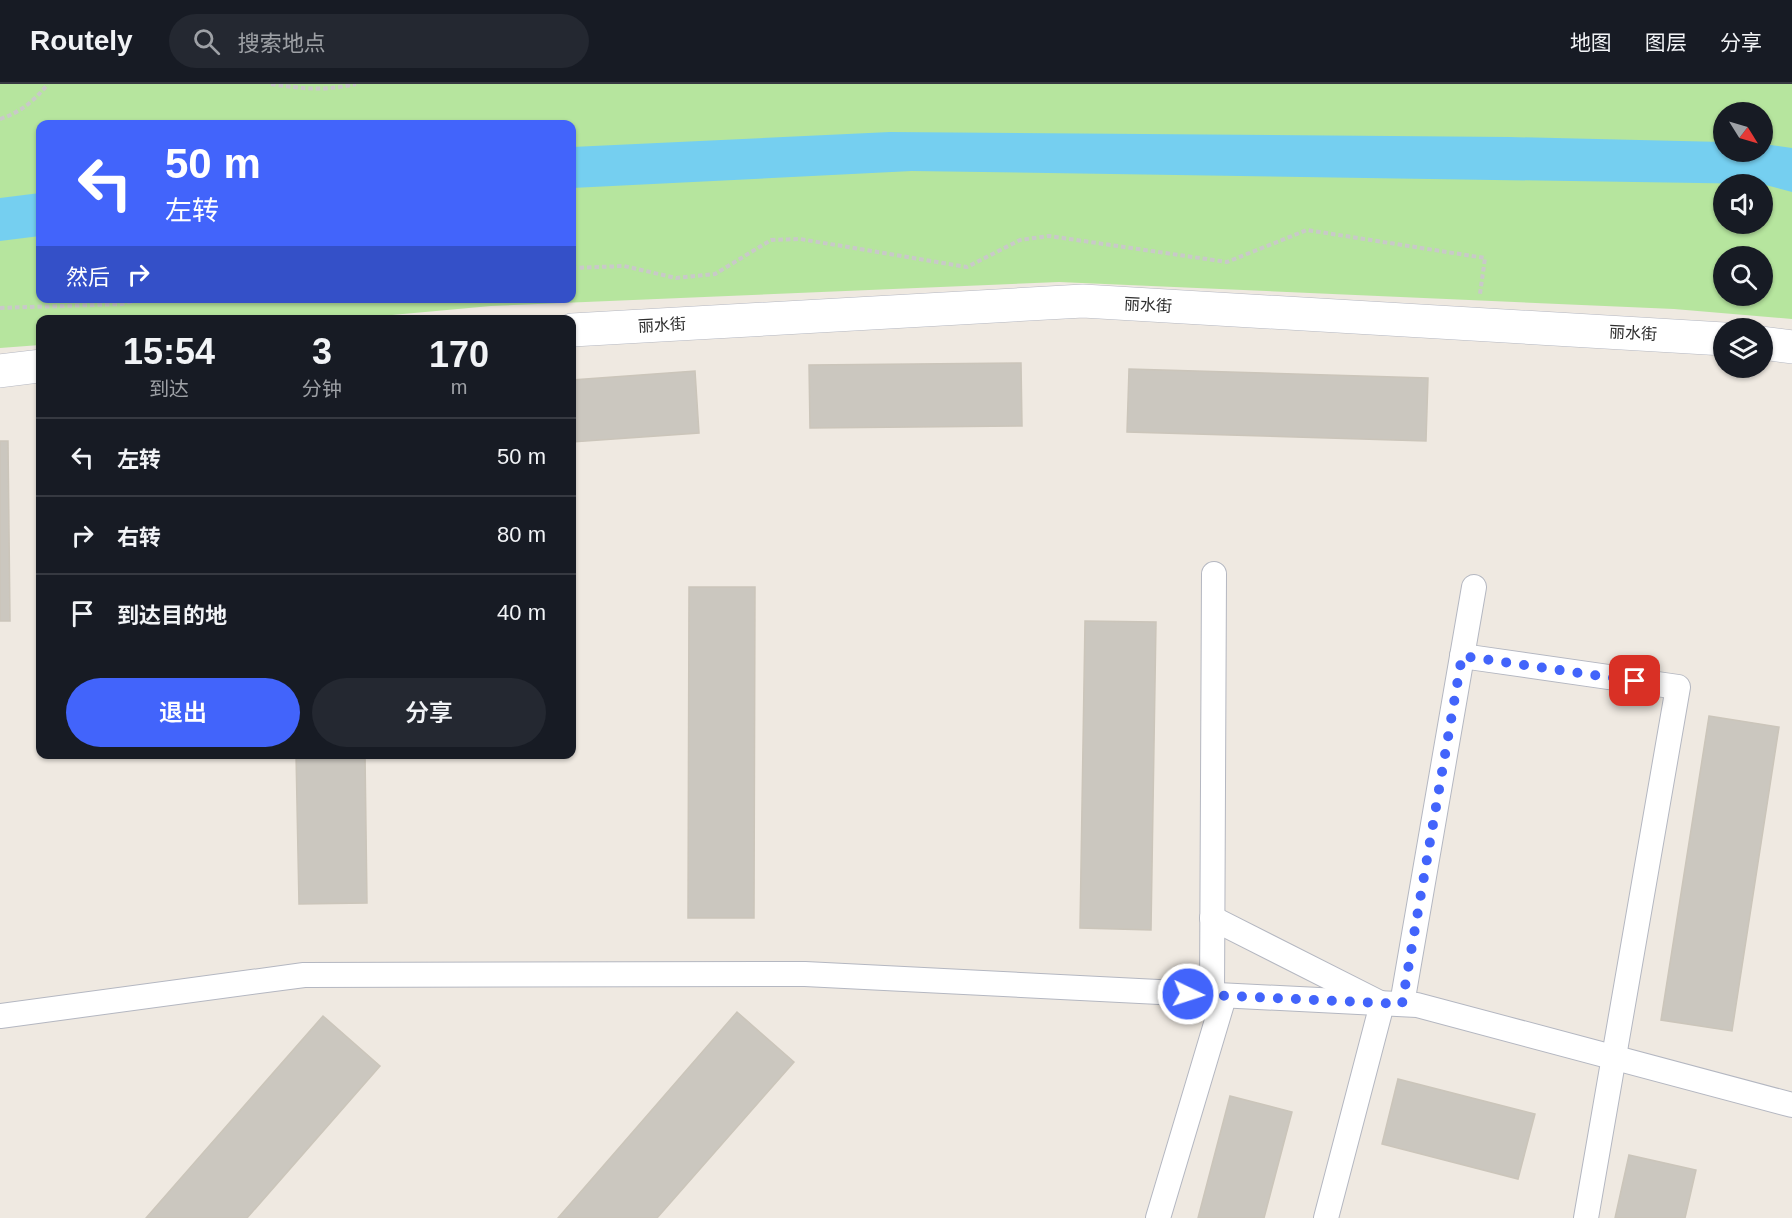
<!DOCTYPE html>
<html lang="zh">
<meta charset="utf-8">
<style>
:root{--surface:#171b24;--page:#242831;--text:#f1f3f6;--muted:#9ea1a6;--line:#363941;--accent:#4264fb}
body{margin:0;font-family:Arial,"Noto Sans SC",sans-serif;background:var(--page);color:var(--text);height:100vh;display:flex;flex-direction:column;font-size:22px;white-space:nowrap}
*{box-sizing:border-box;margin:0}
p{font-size:20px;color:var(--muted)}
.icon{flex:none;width:33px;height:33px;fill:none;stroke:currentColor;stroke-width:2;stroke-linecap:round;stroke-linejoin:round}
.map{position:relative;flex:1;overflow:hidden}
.sheet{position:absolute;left:36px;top:231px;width:540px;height:444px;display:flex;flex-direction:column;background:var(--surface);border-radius:12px;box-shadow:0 2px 4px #0004}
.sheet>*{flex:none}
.guide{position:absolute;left:36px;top:36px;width:540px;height:183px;border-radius:12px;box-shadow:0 2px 4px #0004;background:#4264fb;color:#fff;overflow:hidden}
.needle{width:39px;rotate:127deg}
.controls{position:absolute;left:1713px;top:18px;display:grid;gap:12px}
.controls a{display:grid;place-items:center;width:60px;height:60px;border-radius:50%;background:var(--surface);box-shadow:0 2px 4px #0004;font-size:30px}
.pin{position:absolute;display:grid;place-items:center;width:51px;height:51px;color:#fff;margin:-26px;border-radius:12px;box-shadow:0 3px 9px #0006}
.me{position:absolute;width:66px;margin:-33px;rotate:94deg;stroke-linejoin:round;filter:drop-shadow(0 0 4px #0008)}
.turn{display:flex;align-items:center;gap:21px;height:126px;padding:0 30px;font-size:27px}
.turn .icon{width:78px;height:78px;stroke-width:2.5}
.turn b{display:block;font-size:42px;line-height:51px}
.then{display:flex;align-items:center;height:57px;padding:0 30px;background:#0003;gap:12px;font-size:22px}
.eta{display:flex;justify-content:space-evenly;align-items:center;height:102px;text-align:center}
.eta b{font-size:36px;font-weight:600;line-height:42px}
.button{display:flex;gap:12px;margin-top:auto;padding:12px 30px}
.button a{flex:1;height:69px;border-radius:36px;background:var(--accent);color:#fff;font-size:24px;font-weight:600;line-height:69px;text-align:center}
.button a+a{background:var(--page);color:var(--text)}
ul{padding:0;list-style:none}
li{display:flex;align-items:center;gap:18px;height:78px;padding:0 30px;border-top:2px solid var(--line)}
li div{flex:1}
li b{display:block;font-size:22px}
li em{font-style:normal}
header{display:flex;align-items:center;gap:36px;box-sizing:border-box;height:84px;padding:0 30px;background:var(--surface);border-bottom:2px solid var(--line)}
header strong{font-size:28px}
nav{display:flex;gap:33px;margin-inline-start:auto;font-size:21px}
.search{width:420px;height:54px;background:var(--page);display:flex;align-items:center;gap:15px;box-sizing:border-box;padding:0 21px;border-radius:33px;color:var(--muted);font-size:22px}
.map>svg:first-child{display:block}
.green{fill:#b6e59e;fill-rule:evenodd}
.water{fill:#75cff0}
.building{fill:#cbc7bf;stroke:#cbc5ba;stroke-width:1.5}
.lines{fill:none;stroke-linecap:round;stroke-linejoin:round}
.street-casing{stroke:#b4b7c1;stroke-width:26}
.secondary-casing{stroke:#b4b7c1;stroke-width:34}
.path{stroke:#c9c9c9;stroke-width:4;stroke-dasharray:4.5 3;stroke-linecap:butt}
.street{stroke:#fff;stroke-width:24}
.secondary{stroke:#fff;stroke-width:33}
.route{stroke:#4264fb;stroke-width:10;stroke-dasharray:0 18}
.labels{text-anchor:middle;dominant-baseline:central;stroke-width:4.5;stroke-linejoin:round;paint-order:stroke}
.street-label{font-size:16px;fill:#2e2e2e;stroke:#fff}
</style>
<header>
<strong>Routely</strong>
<div class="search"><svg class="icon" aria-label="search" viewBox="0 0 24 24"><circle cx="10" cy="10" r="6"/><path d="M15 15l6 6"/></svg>搜索地点</div>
<nav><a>地图</a><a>图层</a><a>分享</a></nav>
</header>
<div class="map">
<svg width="1792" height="1134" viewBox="0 0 1792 1134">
<rect width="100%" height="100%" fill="#efe9e1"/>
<path class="green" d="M0,0H1792V235L1674,225L1059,198L491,222L337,236H40V261L0,264ZM1724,28H1762V68H1724ZM40,40H572V214H40ZM1724,100H1762V140H1724ZM1724,172H1762V212H1724Z"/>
<g class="water">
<polygon points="890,48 1510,53 1723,58 1724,68 1762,68 1763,60 1792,64 1792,108 1762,100 912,87 572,104 572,63"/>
<polygon points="40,109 40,152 0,157 0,114"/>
</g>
<g class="building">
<polygon points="1021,279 1022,342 810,344 809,281"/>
<polygon points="1129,285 1428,294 1426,357 1127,348"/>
<polygon points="695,287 699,349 572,358 572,296"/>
<polygon points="0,357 8,357 10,537 0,537"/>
<polygon points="689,503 755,503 754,834 688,834"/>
<polygon points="1085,537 1156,538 1151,846 1080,844"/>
<polygon points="1709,632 1779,643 1732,947 1661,936"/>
<polygon points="296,670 365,670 367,819 299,820"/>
<polygon points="737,928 794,978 657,1134 558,1134"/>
<polygon points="323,932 380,982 247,1134 146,1134"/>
<polygon points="1398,995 1535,1030 1518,1095 1382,1060"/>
<polygon points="1230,1012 1292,1028 1264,1134 1198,1134"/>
<polygon points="1629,1071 1696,1086 1685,1134 1615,1134"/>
</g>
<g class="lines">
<g class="street-casing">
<g id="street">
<polyline points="1462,572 1678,603 1586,1134"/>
<polyline points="1212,834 1382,920 1326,1134"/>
<polyline points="1212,912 1214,490"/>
<polyline points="1402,920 1474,503"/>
<polyline points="0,932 304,891 805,890 1417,921 1792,1021"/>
<polyline points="1158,1134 1224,913"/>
</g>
</g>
<g class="secondary-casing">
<g id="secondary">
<polyline points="572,246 1083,217 1724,255"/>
<polyline points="1762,259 1792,263"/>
<polyline points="0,287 40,282"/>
</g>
</g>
<g class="path">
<path d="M271,0C302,5 326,7 356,0"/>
<path d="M0,35C21,28 34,17 48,0"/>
<polyline points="572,184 624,182 676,194 715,190 771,156 800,155 967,183 1020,156 1049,152 1227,178 1307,146 1485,174 1480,210"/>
<polyline points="0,224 122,220 146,214"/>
</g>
<use href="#street" class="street"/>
<use href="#secondary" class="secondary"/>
</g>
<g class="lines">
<polyline class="route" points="1188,910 1402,920 1462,572 1635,597"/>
</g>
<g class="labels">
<g class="street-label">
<text transform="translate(1148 221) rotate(3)">丽水街</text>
<text transform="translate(662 241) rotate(-3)">丽水街</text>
<text transform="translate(1633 249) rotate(3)">丽水街</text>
</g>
</g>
</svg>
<div class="controls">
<a><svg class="needle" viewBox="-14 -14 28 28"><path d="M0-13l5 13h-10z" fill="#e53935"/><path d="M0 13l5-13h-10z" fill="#9ea1a6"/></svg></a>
<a><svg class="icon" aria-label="sound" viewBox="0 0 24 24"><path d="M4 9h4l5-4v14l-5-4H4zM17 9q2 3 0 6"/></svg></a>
<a><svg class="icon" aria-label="search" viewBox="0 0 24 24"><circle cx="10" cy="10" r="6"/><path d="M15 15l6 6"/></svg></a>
<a><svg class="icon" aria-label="layers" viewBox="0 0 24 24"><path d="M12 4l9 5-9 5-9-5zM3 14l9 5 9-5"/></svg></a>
</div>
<div class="pin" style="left:1635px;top:597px;background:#d93025"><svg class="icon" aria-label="arrive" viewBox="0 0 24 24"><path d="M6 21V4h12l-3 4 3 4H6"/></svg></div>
<svg class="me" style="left:1188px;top:910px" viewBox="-20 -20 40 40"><circle r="17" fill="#4264fb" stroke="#fff" stroke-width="3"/><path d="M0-11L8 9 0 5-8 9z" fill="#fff"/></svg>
<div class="guide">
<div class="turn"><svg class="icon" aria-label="left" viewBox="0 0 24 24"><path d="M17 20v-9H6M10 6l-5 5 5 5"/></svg><div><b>50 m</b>左转</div></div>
<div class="then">然后<svg class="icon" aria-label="right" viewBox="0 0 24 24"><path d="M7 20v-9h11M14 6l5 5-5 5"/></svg></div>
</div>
<section class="sheet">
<div class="eta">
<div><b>15:54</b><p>到达</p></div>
<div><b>3</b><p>分钟</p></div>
<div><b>170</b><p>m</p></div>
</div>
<ul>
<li><svg class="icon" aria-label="left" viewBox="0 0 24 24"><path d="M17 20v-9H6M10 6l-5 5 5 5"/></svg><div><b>左转</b></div><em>50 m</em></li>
<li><svg class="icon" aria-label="right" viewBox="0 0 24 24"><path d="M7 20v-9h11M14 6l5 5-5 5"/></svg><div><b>右转</b></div><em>80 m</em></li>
<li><svg class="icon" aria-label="arrive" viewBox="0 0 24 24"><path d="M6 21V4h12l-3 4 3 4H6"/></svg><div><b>到达目的地</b></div><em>40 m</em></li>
</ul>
<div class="button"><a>退出</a><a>分享</a></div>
</section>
</div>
